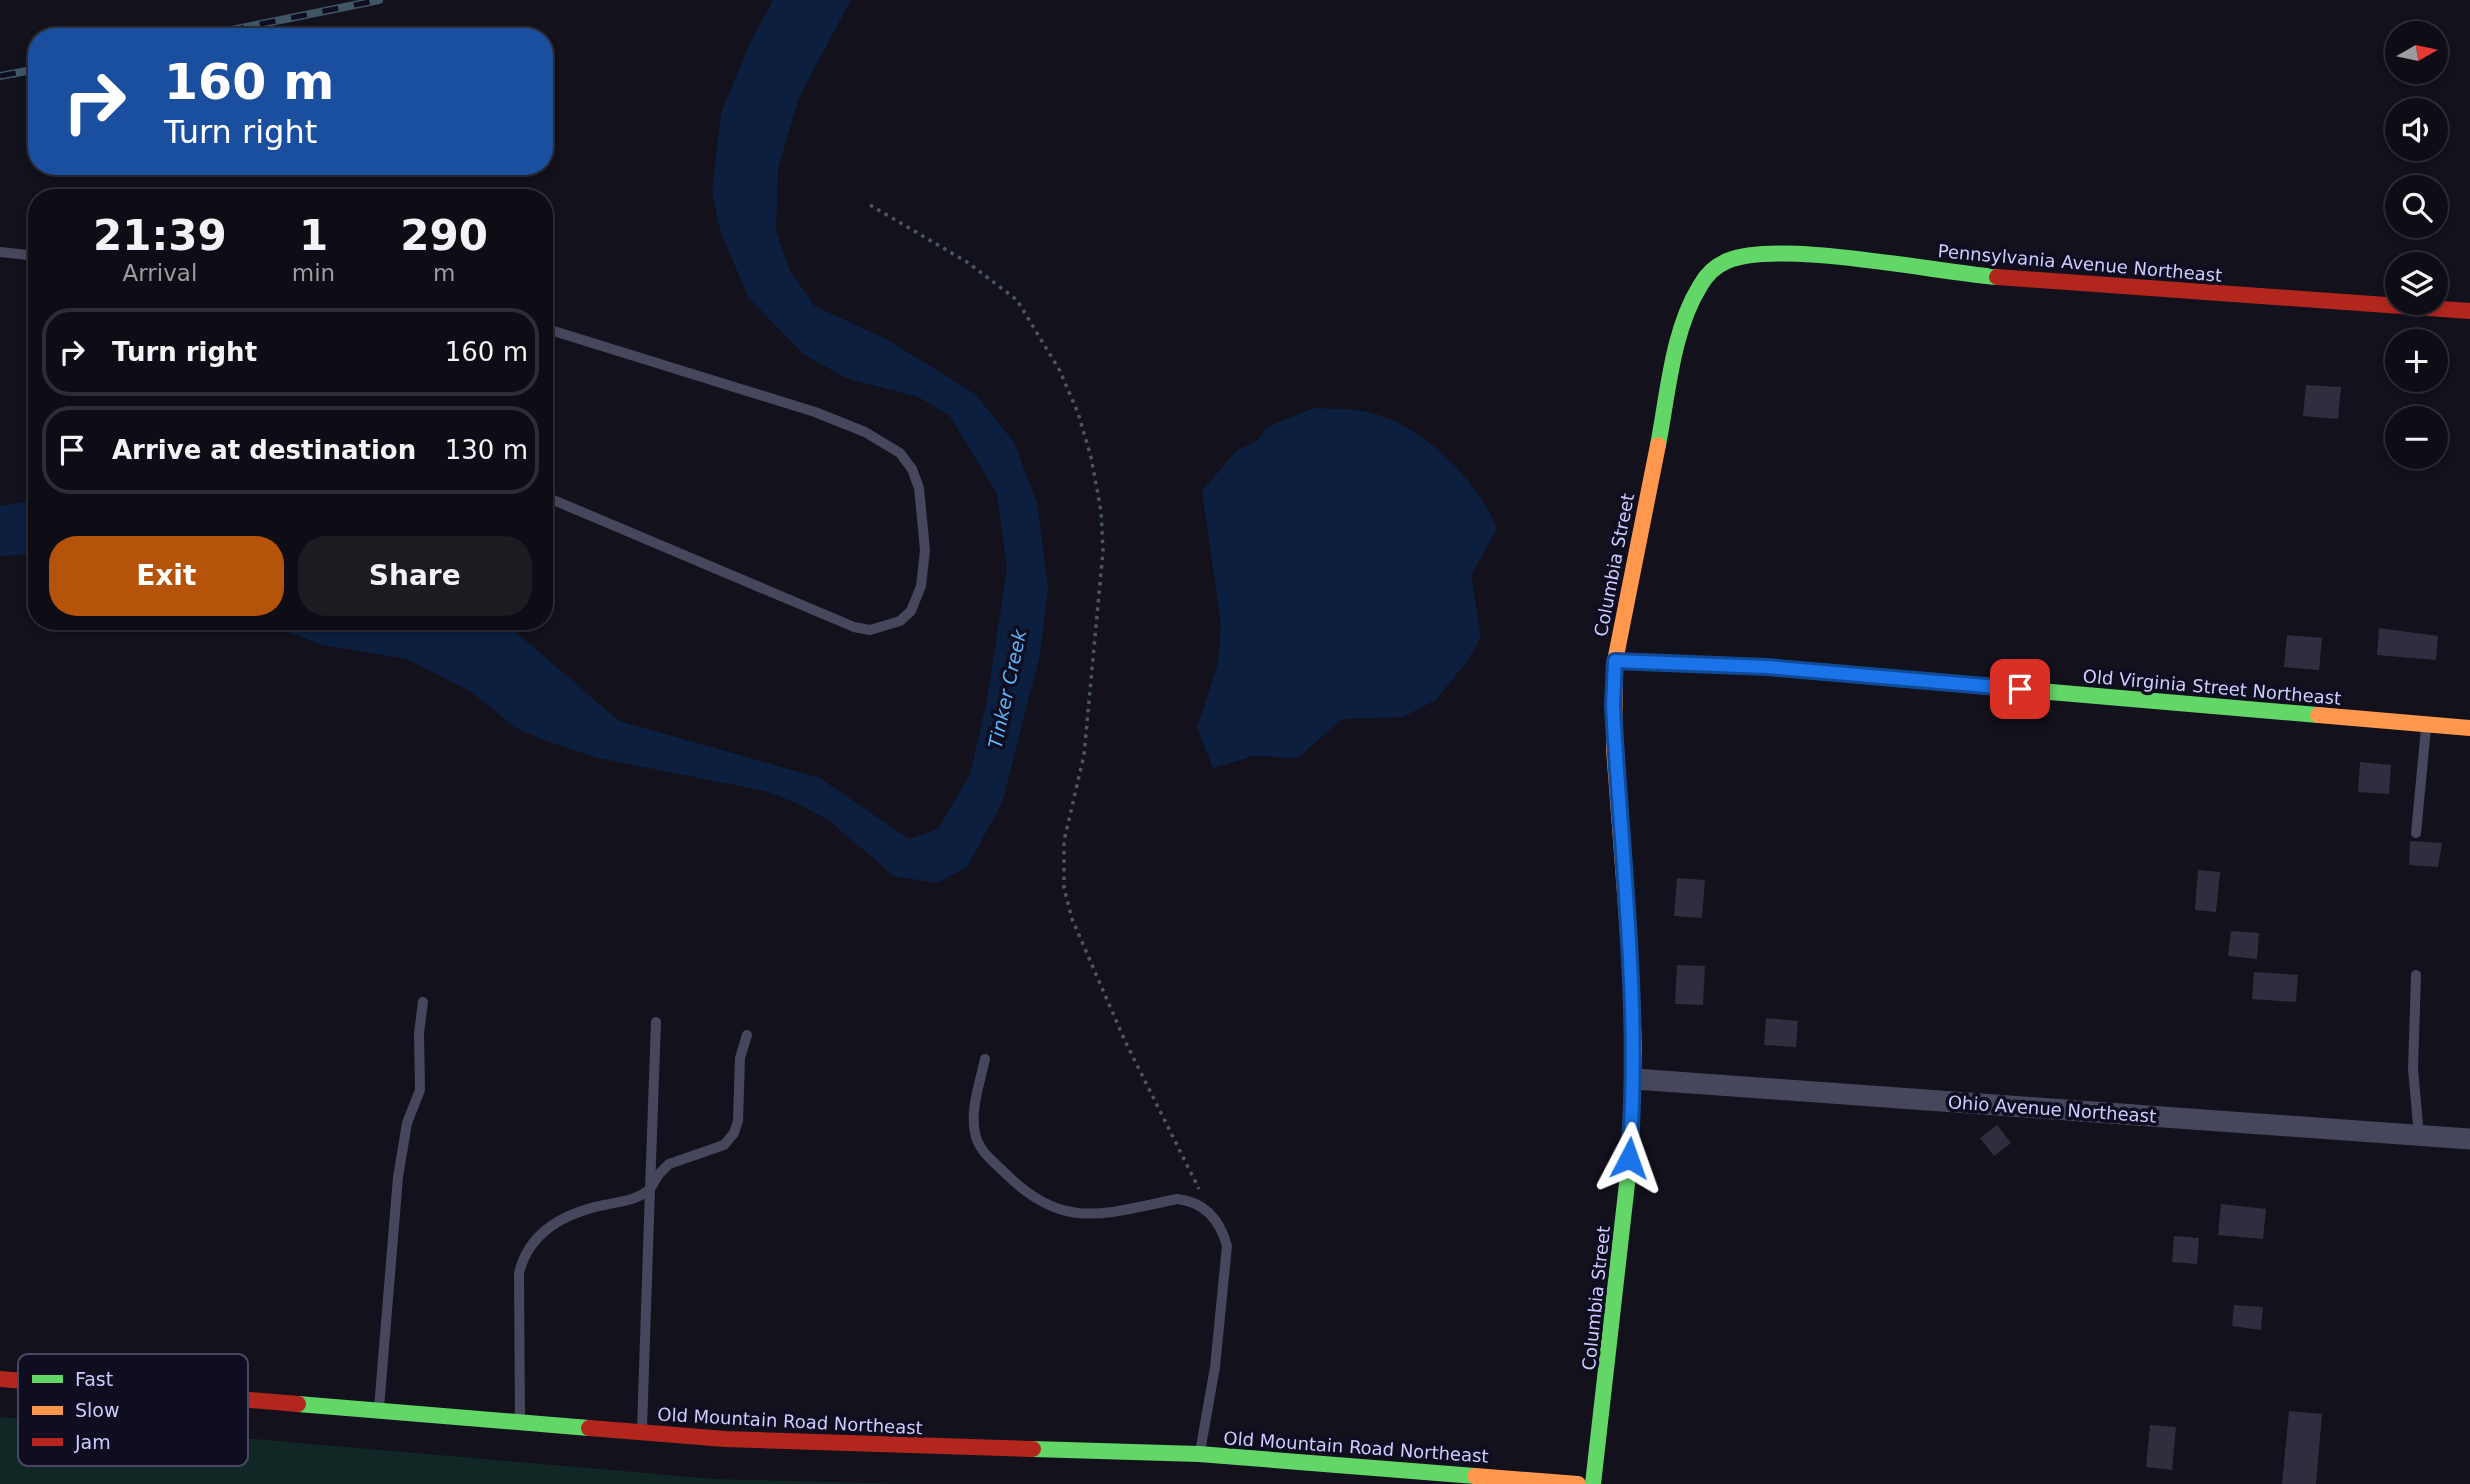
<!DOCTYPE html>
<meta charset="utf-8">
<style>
:root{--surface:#0e0d15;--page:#1c1b22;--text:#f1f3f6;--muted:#9b9ca0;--line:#2e2d34;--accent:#b45309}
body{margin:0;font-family:"DejaVu Sans",sans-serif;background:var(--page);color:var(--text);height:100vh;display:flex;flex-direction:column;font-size:26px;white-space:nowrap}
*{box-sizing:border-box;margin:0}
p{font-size:23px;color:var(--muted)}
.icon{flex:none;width:38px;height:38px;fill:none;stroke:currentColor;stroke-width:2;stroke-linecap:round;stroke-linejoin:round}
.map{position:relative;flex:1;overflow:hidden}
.panel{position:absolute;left:28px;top:189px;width:525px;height:441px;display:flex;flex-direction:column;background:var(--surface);border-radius:28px;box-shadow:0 4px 10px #0003,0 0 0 2px var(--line)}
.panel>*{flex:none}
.banner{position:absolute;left:28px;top:28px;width:525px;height:147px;border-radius:28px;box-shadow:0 4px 10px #0003,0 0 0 2px var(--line);background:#1a4fa0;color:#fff;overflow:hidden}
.needle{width:46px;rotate:81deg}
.buttons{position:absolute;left:2385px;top:21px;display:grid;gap:14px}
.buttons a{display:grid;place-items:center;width:63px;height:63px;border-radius:50%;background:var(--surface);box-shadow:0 4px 10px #0003,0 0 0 2px var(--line);font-size:35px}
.pin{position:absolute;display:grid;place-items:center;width:60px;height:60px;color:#fff;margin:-30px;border-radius:14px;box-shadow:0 4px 10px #0006}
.me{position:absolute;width:77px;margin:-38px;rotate:4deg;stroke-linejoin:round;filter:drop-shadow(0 0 5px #0008)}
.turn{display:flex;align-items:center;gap:24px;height:147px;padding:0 21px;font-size:32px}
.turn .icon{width:91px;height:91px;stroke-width:2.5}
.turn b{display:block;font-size:49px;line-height:60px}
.eta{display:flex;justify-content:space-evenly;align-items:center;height:119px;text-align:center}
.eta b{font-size:42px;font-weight:800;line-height:49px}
.primary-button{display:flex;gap:14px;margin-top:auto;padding:14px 21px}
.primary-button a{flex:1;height:80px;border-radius:28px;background:var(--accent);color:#fff;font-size:28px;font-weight:800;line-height:80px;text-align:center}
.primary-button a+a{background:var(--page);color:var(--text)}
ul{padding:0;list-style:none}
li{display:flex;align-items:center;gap:21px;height:88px;margin:0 14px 10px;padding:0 7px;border:4px solid var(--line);border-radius:28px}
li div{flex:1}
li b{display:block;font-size:26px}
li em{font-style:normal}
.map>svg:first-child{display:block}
.green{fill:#102726}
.water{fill:#0c1f3e}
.building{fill:#302e3e}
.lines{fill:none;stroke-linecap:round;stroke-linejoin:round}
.path{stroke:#485764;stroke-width:3.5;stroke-dasharray:3.5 5;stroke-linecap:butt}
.lane{stroke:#46465d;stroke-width:10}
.street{stroke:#46465d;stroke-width:21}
.fast{stroke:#63d668;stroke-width:16}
.slow{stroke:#ff974d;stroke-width:16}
.jam{stroke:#b3261e;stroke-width:16}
.rail-casing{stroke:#3f5665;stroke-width:8}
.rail{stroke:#0f0d20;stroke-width:5;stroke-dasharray:16;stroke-linecap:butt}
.route-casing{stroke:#114b97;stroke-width:18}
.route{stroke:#1a73e8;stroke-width:12}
.labels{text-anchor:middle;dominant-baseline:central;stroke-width:7;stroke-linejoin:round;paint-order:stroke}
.street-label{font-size:18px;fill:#d0ccff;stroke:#0f0d20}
.water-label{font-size:19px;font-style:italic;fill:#5ab8ff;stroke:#0f0d20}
.key{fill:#0f0d20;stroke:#494663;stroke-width:2}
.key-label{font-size:19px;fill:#d0ccff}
</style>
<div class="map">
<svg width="2470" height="1484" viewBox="0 0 2470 1484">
<rect width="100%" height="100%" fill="#12111c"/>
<polygon class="green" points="0,1417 714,1479 909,1484 0,1484"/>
<g class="water">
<polygon points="773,0 851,0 799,97 778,169 776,231 790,271 815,306 888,340 975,394 1014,442 1037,503 1048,588 1040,655 1002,803 967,867 937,883 894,876 827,819 794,802 765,791 598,758 549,742 516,728 470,691 407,659 324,645 255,621 503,621 619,721 820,778 909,839 938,829 970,774 987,700 1007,568 997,494 949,415 918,397 846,378 803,354 748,297 720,230 712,191 721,113 749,45"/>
<path d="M1314,408C1330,409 1347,408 1363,411C1418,421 1477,478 1497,529L1471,575L1481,637L1468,660L1436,700L1403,717L1342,719L1298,758L1254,756L1213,768L1197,728L1218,663L1221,624L1202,491L1236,451L1258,440L1267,427Z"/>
<polygon points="37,500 37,554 0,556 0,506"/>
</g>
<g class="building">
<polygon points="2306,385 2341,387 2338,419 2303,416"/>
<polygon points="2379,628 2438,636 2436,660 2377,655"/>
<polygon points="2287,635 2322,638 2319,670 2284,667"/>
<polygon points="2360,762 2391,765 2389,794 2358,792"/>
<polygon points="2410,841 2442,843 2438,867 2409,865"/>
<polygon points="2198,870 2220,872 2216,912 2195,910"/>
<polygon points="1677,878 1705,880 1702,918 1674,916"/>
<polygon points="2231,931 2259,933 2257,959 2228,956"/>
<polygon points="1677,965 1705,966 1703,1005 1675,1004"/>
<polygon points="2254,972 2298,975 2296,1002 2252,999"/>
<polygon points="1766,1018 1798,1021 1796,1047 1764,1045"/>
<polygon points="1997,1125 2011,1143 1994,1156 1980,1138"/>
<polygon points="2221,1204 2266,1209 2263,1239 2218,1235"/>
<polygon points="2174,1236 2199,1238 2197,1264 2172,1262"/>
<polygon points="2234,1305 2263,1307 2261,1330 2232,1326"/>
<polygon points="2289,1411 2322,1414 2316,1484 2282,1484"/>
<polygon points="2150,1425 2176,1427 2172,1470 2146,1467"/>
</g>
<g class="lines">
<polyline class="path" points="870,205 967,262 1017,300 1060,371 1078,413 1091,457 1101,511 1103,551 1084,755 1064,841 1064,888 1072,919 1125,1041 1199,1189"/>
<g class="lane">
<polyline points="0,252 37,256"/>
<polyline points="544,328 815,412 865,432 900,453 912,469 919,488 925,550 921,586 911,611 900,621 870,630 854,627 544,496"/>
<polyline points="2416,833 2426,728"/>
<polyline points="2416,975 2413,1069 2419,1136"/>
<path d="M985,1059C980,1082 970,1110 975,1133C978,1150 992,1160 1003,1171C1063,1232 1103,1214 1177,1199C1205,1202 1220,1220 1227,1246L1215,1367L1200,1452"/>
<polyline points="379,1408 398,1177 407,1123 420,1090 419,1033 423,1002"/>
<path d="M520,1420L519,1273C529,1232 565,1213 604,1205C622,1201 636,1201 650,1189L656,1022"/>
<polyline points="642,1429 650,1189 659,1174 669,1164 724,1145 734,1133 738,1121 740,1058 747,1035"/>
</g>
<polyline class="street" points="1635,1079 2470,1139"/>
<g class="fast">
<path d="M1658,445C1668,394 1672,331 1700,286C1706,275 1715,266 1727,261C1779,239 1934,272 1997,277"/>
<polyline points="1923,681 2318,715"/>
<polyline points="298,1404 589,1428"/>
<polyline points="1033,1449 1199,1454 1475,1476"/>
<polyline points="1593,1484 1629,1166 1634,1049 1631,972"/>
</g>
<g class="slow">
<polyline points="1615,661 1767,667 1923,681"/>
<polyline points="2318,715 2470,728"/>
<polyline points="1631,972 1614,748 1615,661 1658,445"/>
<polyline points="1475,1476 1578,1484"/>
</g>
<g class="jam">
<polyline points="1997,277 2470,311"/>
<polyline points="0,1379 298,1404"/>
<polyline points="589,1428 725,1439 1033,1449"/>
</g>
<g class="rail-casing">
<g id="rail">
<polyline points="197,37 379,0"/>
<polyline points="0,76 37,69"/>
</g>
</g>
<use href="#rail" class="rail"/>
</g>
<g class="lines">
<g class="route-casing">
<path id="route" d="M1629,1158C1641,1007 1621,857 1613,706L1615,661L1767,667L2020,689"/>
</g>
<use href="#route" class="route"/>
</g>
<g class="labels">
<g class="street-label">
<text transform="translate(2080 263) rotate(5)">Pennsylvania Avenue Northeast</text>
<text transform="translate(1614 565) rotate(-79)">Columbia Street</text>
<text transform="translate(2212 687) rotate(5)">Old Virginia Street Northeast</text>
<text transform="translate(2052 1109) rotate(4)">Ohio Avenue Northeast</text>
<text transform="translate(1596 1298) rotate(-84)">Columbia Street</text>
<text transform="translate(790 1421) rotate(3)">Old Mountain Road Northeast</text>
<text transform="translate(1356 1447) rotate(4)">Old Mountain Road Northeast</text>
</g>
<g class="water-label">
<text transform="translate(1007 689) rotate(-78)">Tinker Creek</text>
</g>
</g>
<rect x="18" y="1354" width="230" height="112" rx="10" class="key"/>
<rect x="32" y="1375" width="31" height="8" fill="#63d668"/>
<rect x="32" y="1406" width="31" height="9" fill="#ff974d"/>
<rect x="32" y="1438" width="31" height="8" fill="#b3261e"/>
<g class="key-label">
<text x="75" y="1386">Fast</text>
<text x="75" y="1417">Slow</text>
<text x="75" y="1449">Jam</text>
</g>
</svg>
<div class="buttons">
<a><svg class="needle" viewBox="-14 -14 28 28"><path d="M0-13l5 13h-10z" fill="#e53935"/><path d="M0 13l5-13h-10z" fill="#9b9ca0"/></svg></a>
<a><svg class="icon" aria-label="sound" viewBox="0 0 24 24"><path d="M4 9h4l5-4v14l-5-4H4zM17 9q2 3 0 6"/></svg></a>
<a><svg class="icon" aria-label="search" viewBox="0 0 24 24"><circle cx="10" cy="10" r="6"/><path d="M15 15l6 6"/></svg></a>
<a><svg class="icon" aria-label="layers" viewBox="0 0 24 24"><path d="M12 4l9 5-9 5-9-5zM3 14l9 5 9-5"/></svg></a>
<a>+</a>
<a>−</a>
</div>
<div class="pin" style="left:2020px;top:689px;background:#d93025"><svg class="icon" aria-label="arrive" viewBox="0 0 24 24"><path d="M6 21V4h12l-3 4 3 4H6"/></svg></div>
<svg class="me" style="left:1629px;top:1158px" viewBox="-20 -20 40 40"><path d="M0-17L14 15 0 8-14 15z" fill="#1a73e8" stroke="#fff" stroke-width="4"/></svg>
<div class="banner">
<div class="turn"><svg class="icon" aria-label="right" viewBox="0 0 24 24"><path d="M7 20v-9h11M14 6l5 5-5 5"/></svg><div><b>160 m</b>Turn right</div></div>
</div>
<section class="panel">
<div class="eta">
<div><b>21:39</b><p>Arrival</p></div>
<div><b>1</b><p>min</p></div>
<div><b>290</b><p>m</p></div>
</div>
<ul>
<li><svg class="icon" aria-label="right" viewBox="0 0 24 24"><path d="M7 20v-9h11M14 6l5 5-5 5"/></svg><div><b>Turn right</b></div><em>160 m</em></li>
<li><svg class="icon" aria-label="arrive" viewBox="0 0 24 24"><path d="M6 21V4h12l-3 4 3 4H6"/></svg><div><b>Arrive at destination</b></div><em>130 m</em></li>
</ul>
<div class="primary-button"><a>Exit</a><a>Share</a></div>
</section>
</div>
